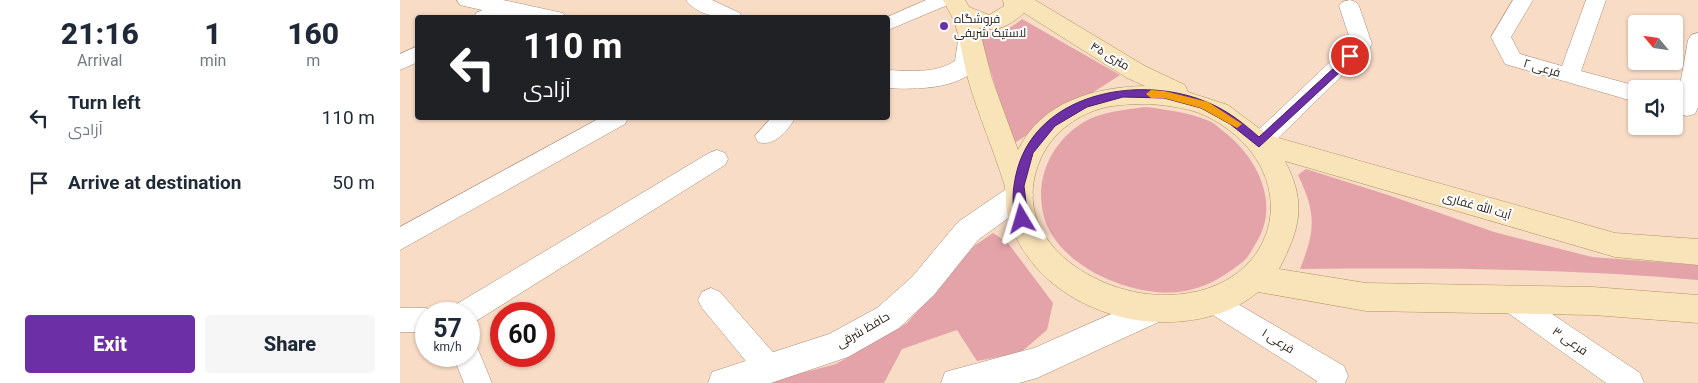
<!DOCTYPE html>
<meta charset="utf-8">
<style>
:root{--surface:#fff;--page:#f6f6f7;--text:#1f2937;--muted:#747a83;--accent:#6d2fa5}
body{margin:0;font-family:Roboto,Cairo,sans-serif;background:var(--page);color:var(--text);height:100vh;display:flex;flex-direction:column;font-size:19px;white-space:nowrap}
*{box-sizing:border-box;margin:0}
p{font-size:16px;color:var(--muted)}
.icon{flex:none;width:28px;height:28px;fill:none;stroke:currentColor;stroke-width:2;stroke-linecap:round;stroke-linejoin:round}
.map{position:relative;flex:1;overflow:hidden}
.details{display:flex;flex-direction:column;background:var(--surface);width:400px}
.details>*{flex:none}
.banner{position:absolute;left:15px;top:15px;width:475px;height:105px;border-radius:5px;box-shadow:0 1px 4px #0004;background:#202124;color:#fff;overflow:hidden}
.needle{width:32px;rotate:299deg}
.fabs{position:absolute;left:1228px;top:15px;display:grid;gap:10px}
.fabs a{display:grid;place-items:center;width:55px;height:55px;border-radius:5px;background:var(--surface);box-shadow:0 1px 4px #0004;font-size:25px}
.speed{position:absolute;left:15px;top:302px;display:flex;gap:10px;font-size:25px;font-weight:700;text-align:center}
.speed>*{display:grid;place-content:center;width:65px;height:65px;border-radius:50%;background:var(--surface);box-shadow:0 1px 4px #0004;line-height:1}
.speed small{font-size:12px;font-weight:400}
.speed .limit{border:8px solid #d22;background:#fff;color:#111}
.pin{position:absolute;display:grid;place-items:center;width:42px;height:42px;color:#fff;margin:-21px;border:2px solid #fff;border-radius:50%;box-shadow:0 1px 5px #0007}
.me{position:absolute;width:55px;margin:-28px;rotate:353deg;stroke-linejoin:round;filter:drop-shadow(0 0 4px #0008)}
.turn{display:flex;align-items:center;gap:18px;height:105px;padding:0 25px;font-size:22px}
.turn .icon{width:65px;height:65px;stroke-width:2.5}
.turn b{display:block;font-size:35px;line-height:42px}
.eta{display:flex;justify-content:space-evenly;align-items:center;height:85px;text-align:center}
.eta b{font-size:30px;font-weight:800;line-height:35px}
.action{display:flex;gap:10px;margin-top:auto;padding:10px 25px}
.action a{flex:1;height:58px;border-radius:5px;background:var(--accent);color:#fff;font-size:20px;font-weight:800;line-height:58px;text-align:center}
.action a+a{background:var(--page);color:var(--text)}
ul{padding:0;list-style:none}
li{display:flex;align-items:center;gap:15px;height:65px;padding:0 25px}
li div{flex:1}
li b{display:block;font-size:19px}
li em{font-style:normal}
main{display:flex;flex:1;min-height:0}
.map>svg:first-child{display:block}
.green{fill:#e3a3a8}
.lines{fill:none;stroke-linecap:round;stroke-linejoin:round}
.minor-casing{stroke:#a68c77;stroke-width:1}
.tertiary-casing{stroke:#a68c77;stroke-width:1}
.secondary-casing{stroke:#a68c77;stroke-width:1}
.primary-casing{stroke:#ae9362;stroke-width:1}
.minor{fill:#fff;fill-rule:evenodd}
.tertiary{fill:#fff;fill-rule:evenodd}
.secondary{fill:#fff;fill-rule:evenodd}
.primary{fill:#f9e3b9;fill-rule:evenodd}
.route{fill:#6d2fa5;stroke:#471f6b}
.slow{fill:#f59e0b}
.poi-dot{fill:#6d2fa5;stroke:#fff;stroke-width:2}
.labels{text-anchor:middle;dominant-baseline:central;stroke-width:4;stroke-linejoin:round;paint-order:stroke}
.poi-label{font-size:12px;fill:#2a2017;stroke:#fff;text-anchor:start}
.street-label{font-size:12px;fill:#2a2017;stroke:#fff}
</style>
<main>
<section class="details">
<div class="eta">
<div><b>21:16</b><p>Arrival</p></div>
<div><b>1</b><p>min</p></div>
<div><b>160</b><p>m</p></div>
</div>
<ul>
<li><svg class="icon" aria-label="left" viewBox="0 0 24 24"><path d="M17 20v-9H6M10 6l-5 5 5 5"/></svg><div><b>Turn left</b><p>آزادی</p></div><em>110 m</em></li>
<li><svg class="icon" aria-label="arrive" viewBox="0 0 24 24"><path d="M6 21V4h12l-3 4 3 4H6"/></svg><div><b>Arrive at destination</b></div><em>50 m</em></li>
</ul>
<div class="action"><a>Exit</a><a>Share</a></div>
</section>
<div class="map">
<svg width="1298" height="383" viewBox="0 0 1298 383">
<rect width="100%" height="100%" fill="#f8dcc6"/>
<g class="green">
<path d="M622,19L720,75L613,144L578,30C596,34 608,31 622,19Z"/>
<path d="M746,107C767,110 789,112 809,121C815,123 821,130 827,134C859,161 880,205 856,243C851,251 848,259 840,264C822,278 803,289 779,292C733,297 664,269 646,223C632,184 649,143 684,122C703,111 725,110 746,107Z"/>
<path d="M906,169L988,195L1094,232L1192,257L1298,265V280C1166,268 1032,268 900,269C916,229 916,213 898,175Z"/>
<polygon points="593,233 608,243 653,303 647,330 620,353 577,361 557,330 502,349 484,383 363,383 436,364 507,323 574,246"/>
</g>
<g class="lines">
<g class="minor-casing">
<g id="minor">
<path d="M286,0H312L340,13L342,18C324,18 298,17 286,0Z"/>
<polygon points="526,0 553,0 550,4 488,30 488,18 485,18"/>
<polygon points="950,0 956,2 959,6 972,44 969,49 867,149 859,152 851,149 848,143 851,137 951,42 939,6 942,2"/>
<polygon points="1113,0 1133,0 1111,37 1120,54 1162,66 1186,0 1206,0 1181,71 1244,88 1236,89 1236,102 1105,64 1091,37"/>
<path d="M102,1L109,3L112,7C103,20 88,18 74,18L76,13Z"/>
<polygon points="1298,33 1298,107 1295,114 1287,116 1279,114 1276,108 1288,40 1291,35"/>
<polygon points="18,46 18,62 0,70 0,54"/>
<polygon points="200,118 228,118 225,124 0,250 0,227"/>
<path d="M371,118H395C387,132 374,147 358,142L355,136Z"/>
<polygon points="317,150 325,153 328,159 325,165 73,323 69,324 69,314 51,314 55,305 309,153"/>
<polygon points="311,288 320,292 379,359 383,368 379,377 369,381 359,377 302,308 298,300 302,292"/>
<polygon points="1110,288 1119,292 1240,373 1244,383 1206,383 1101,308 1097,300 1101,292"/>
<polygon points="814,290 944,366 948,376 945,383 916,383 917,381 805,310 801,302 805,294"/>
<polygon points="0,308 26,308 37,314 26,314 26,332 0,332"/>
<polygon points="69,344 77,347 92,383 64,383 53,356 69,356"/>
</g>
</g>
<g class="tertiary-casing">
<g id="tertiary">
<polygon points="57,0 103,0 163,13 166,18 117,18 60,5"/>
<path d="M570,33L578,35C582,41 582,47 581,54C578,90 513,90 488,88V70C510,71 534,74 555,61L558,41L562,35Z"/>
</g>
</g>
<g class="secondary-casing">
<g id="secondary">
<polygon points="619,184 629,187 633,195 629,203 578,240 534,295 499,328 448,357 371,383 308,383 312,372 429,334 477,308 512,277 558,222 609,187"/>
<polygon points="752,296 763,300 767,310 763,320 637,378 619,383 541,383 545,372 634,348"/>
</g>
</g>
<g class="primary-casing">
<path id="primary" d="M543,0H565L569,7L589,15L604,6L603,0H635L745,66L785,85L788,92L828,105L868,135L1215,233L1298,239V265L1215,257L885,161C907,203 900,229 879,269L966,283L1193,287L1298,295V323L1193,315L966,311L858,292C827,318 784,325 744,321C683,314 626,277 608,217C605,207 607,196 605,187C594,150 578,115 568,79C563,61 561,41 555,24C552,15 547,8 543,0ZM624,13L727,78L745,86C694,87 641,102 618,150L592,79L579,28C596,33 611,25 624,13ZM752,104C769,106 788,108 804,115C909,165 885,292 768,295C697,297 604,239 641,158C652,134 674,117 699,109C716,104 735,104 752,104Z"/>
</g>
<use href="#minor" class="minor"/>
<use href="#tertiary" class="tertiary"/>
<use href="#secondary" class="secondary"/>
<use href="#primary" class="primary"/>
</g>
<path class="route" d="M950,53L954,54V59L859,147L830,124L801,108L764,98L723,97L687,107L655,126L633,153L624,186L628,219L622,224L618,222C610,206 613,184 618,167C641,91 743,74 809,103C828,111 843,123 859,137Z"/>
<polygon class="slow" points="764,91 808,102 842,124 837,128 801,108 764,98 751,98 746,94 751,90"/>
<circle class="poi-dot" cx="544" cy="26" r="5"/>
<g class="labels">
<g class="poi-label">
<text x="554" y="19">فروشگاه<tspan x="554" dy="14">لاستیک شریفی</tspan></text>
</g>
<g class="street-label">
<text transform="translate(710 56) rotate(31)">۴۵ متری</text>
<text transform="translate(1142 68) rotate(16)">فرعی ۲</text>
<text transform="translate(1077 206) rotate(16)">آیت الله غفاری</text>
<text transform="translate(463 330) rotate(-30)">حافظ شرقی</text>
<text transform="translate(878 341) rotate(32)">فرعی ۱</text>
<text transform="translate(1170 341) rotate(35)">فرعی ۳</text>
</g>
</g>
</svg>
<div class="fabs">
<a><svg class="needle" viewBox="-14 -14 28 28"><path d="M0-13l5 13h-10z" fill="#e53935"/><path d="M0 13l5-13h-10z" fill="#747a83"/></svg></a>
<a><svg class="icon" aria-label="sound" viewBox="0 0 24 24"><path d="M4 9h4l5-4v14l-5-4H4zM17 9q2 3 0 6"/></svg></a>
</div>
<div class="speed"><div>57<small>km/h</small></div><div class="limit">60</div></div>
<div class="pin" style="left:950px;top:56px;background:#d93025"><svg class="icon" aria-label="arrive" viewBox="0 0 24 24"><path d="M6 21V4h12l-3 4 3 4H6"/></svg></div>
<svg class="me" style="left:622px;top:219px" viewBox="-20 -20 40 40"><path d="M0-17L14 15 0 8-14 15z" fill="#6d2fa5" stroke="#fff" stroke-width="4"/></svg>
<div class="banner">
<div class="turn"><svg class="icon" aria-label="left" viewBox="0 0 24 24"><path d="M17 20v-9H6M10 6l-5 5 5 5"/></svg><div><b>110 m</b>آزادی</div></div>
</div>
</div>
</main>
